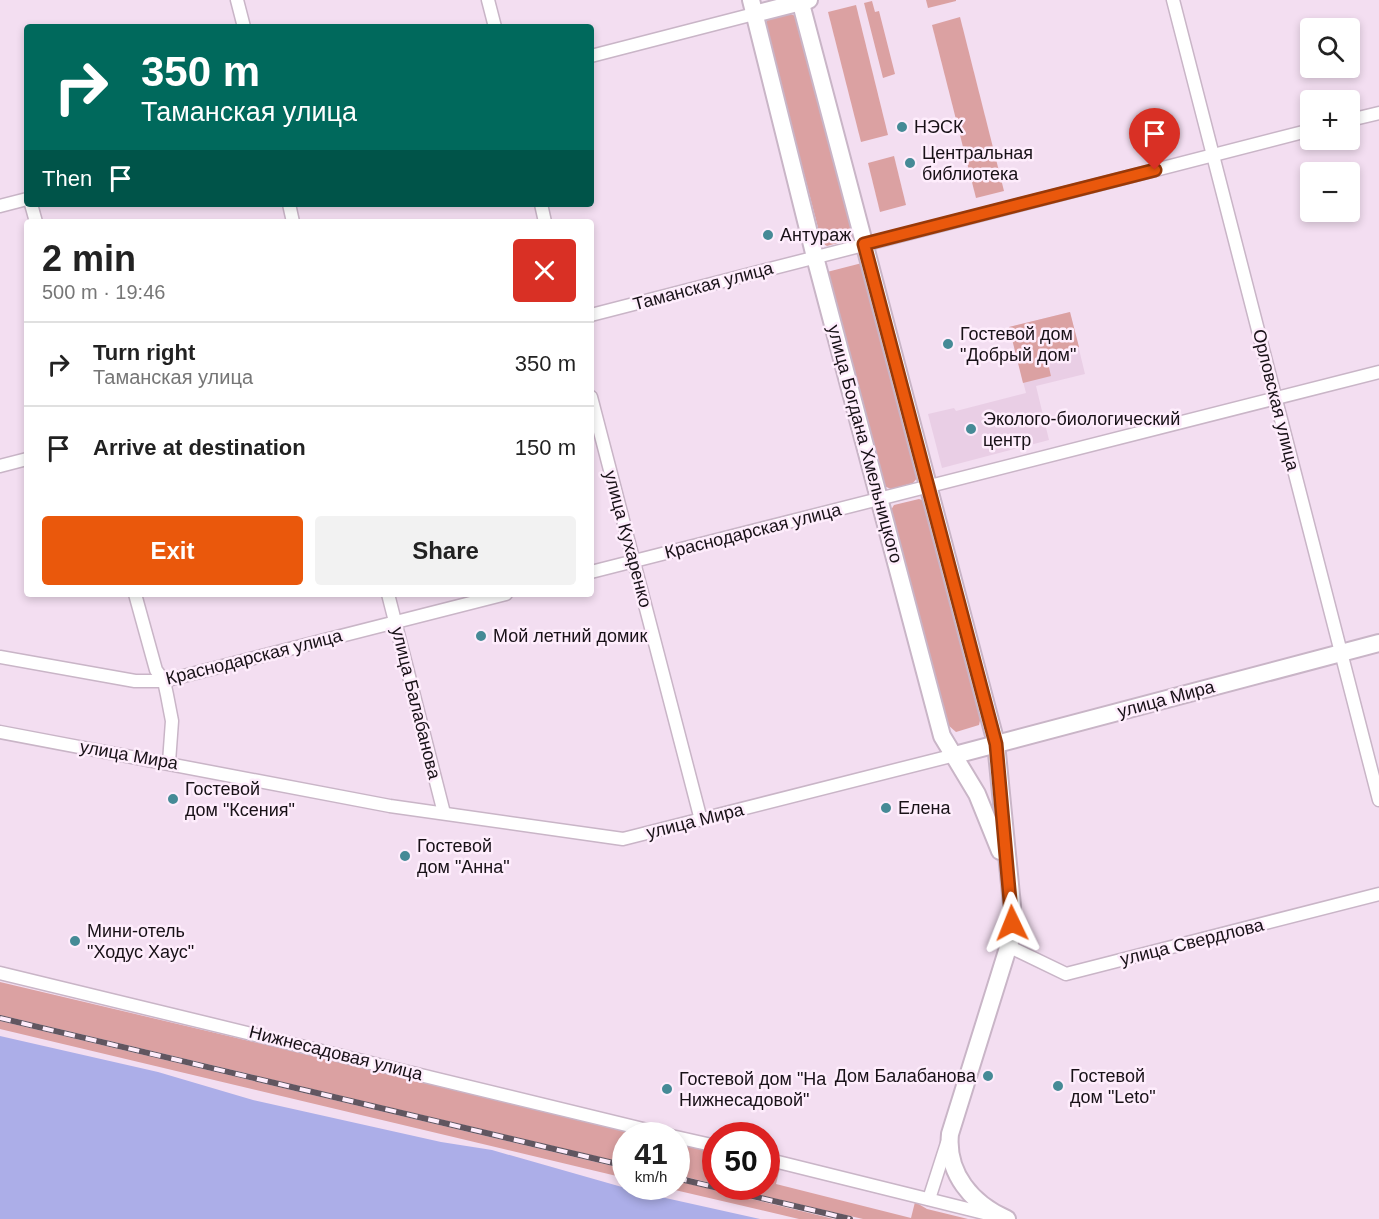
<!DOCTYPE html>
<meta charset="utf-8">
<style>
:root{--surface:#fff;--page:#f2f2f2;--text:#222;--muted:#767676;--line:#e0e0e0;--accent:#ea580c}
body{margin:0;font-family:Helvetica,sans-serif;background:var(--page);color:var(--text);height:100vh;display:flex;flex-direction:column;font-size:22px;white-space:nowrap}
*{box-sizing:border-box;margin:0}
p{font-size:20px;color:var(--muted)}
.icon{flex:none;width:33px;height:33px;fill:none;stroke:currentColor;stroke-width:2;stroke-linecap:round;stroke-linejoin:round}
.map{position:relative;flex:1;overflow:hidden}
.side{position:absolute;left:24px;top:219px;width:570px;height:378px;display:flex;flex-direction:column;background:var(--surface);border-radius:6px;box-shadow:0 3px 9px #0003}
.side>*{flex:none}
.hud{position:absolute;left:24px;top:24px;width:570px;height:183px;border-radius:6px;box-shadow:0 3px 9px #0003;background:#00695c;color:#fff;overflow:hidden}
.buttons{position:absolute;left:1300px;top:18px;display:grid;gap:12px}
.buttons a{display:grid;place-items:center;width:60px;height:60px;border-radius:6px;background:var(--surface);box-shadow:0 3px 9px #0003;font-size:30px}
.speed{position:absolute;left:612px;top:1122px;display:flex;gap:12px;font-size:30px;font-weight:700;text-align:center}
.speed>*{display:grid;place-content:center;width:78px;height:78px;border-radius:50%;background:var(--surface);box-shadow:0 3px 9px #0003;line-height:1}
.speed small{font-size:15px;font-weight:400}
.speed .limit{border:9px solid #d22;background:#fff;color:#111}
.pin{position:absolute;display:grid;place-items:center;width:51px;height:51px;color:#fff;margin:-62px -26px;border-radius:50% 50% 50% 0;rotate:-45deg;box-shadow:0 0 6px #0007}
.pin .icon{rotate:45deg}
.me{position:absolute;width:66px;margin:-33px;rotate:358deg;stroke-linejoin:round;filter:drop-shadow(0 0 4px #0008)}
.turn{display:flex;align-items:center;gap:21px;height:126px;padding:0 18px;font-size:27px}
.turn .icon{width:78px;height:78px;stroke-width:2.5}
.turn b{display:block;font-size:42px;line-height:51px}
.then{display:flex;align-items:center;height:57px;padding:0 18px;background:#0003;gap:12px;font-size:22px}
.round{display:grid;place-items:center;flex:none;width:63px;height:63px;border-radius:6px;background:var(--page)}
.head{display:flex;align-items:center;justify-content:space-between;height:102px;padding:0 18px}
h1{font-size:36px;font-weight:600;line-height:45px}
.button{display:flex;gap:12px;margin-top:auto;padding:12px 18px}
.button a{flex:1;height:69px;border-radius:6px;background:var(--accent);color:#fff;font-size:24px;font-weight:600;line-height:69px;text-align:center}
.button a+a{background:var(--page);color:var(--text)}
ul{padding:0;list-style:none}
li{display:flex;align-items:center;gap:18px;height:84px;padding:0 18px;border-top:2px solid var(--line)}
li div{flex:1}
li b{display:block;font-size:22px}
li em{font-style:normal}
.map>svg:first-child{display:block}
.built{fill:#e9cee5}
.green{fill:#dba1a2}
.water{fill:#acaee8}
.lines{fill:none;stroke-linecap:round;stroke-linejoin:round}
.street-casing{stroke:#c9b5c7;stroke-width:15}
.secondary-casing{stroke:#c9b5c7;stroke-width:20}
.street{stroke:#fff;stroke-width:12}
.secondary{stroke:#fff;stroke-width:16}
.rail-casing{stroke:#615660;stroke-width:6}
.rail{stroke:#feedfc;stroke-width:4;stroke-dasharray:11;stroke-linecap:butt}
.route-casing{stroke:#983908;stroke-width:15}
.route{stroke:#ea580c;stroke-width:10}
.poi-dot{fill:#458a96;stroke:#feedfc;stroke-width:2}
.labels{text-anchor:middle;dominant-baseline:central;stroke-width:5;stroke-linejoin:round;paint-order:stroke}
.poi-label{font-size:18px;fill:#181117;stroke:#feedfc;text-anchor:start}
.street-label{font-size:18px;fill:#181117;stroke:#feedfc}
</style>
<div class="map">
<svg width="1379" height="1219" viewBox="0 0 1379 1219">
<rect width="100%" height="100%" fill="#f3def1"/>
<polygon class="built" points="1070,312 1085,374 1036,386 1049,440 942,468 928,414 954,408 956,411 1026,393 1009,327"/>
<g class="green">
<polygon points="926,0 956,0 956,1 928,8"/>
<polygon points="872,1 875,12 879,11 895,74 883,78 864,3"/>
<polygon points="856,5 888,135 861,142 828,12"/>
<polygon points="790,14 796,16 855,234 852,239 827,246 822,243 765,24 768,19"/>
<polygon points="960,17 1004,191 976,198 932,25"/>
<polygon points="894,156 906,205 880,212 868,163"/>
<polygon points="862,263 918,477 913,483 891,489 884,486 827,272"/>
<polygon points="1070,312 1079,347 1046,355 1051,376 1023,383 1009,327"/>
<polygon points="919,499 925,501 981,716 979,725 956,732 948,725 891,510 894,505"/>
<polygon points="0,982 647,1135 626,1136 625,1163 0,1015"/>
<polygon points="0,1021 625,1169 625,1178 0,1029"/>
<polygon points="676,1143 715,1152 715,1184 677,1175"/>
<polygon points="767,1165 780,1168 776,1184 911,1218 915,1202 927,1209 968,1219 863,1219 726,1187 766,1186"/>
<polygon points="677,1181 834,1219 799,1219 662,1187 676,1186"/>
</g>
<polygon class="water" points="0,1036 158,1072 253,1100 441,1142 492,1150 643,1193 760,1219 0,1219"/>
<g class="lines">
<g class="street-casing">
<g id="street">
<polyline points="237,0 244,27"/>
<polyline points="488,0 495,27"/>
<polyline points="1173,0 1379,800"/>
<polyline points="591,56 754,14"/>
<polyline points="1350,120 1379,113"/>
<polyline points="31,204 36,222"/>
<polyline points="289,204 293,222"/>
<polyline points="541,204 545,222"/>
<polyline points="0,206 27,199"/>
<polyline points="591,315 1311,130"/>
<polyline points="591,397 701,820"/>
<polyline points="0,466 27,459"/>
<polyline points="591,572 1379,372"/>
<polyline points="135,594 156,670 164,681 167,695 172,721 169,762"/>
<polyline points="388,594 444,813"/>
<polyline points="0,657 135,681 164,681 506,594"/>
<polyline points="0,732 390,806 623,839 955,755"/>
<polyline points="1010,947 1066,974 1379,894"/>
<polyline points="0,973 672,1136"/>
<polyline points="676,1137 716,1146"/>
<polyline points="766,1159 992,1215"/>
<polyline points="929,1199 947,1143"/>
</g>
</g>
<g class="secondary-casing">
<g id="secondary">
<polyline points="751,0 815,257 942,736 977,794 1000,851"/>
<path d="M800,0L996,743L1012,905V935L950,1134C946,1173 972,1204 1007,1219"/>
<polyline points="754,14 809,0"/>
<polyline points="955,755 1379,643"/>
</g>
</g>
<use href="#street" class="street"/>
<use href="#secondary" class="secondary"/>
<g class="rail-casing">
<g id="rail">
<polyline points="0,1018 626,1166"/>
<polyline points="676,1178 850,1219"/>
</g>
</g>
<use href="#rail" class="rail"/>
</g>
<g class="lines">
<g class="route-casing">
<polyline id="route" points="1012,923 996,744 864,244 1155,170"/>
</g>
<use href="#route" class="route"/>
</g>
<g class="poi-dot">
<circle cx="902" cy="127" r="6"/>
<circle cx="910" cy="163" r="6"/>
<circle cx="768" cy="235" r="6"/>
<circle cx="948" cy="344" r="6"/>
<circle cx="971" cy="429" r="6"/>
<circle cx="481" cy="636" r="6"/>
<circle cx="173" cy="799" r="6"/>
<circle cx="886" cy="808" r="6"/>
<circle cx="405" cy="856" r="6"/>
<circle cx="75" cy="941" r="6"/>
<circle cx="988" cy="1076" r="6"/>
<circle cx="1058" cy="1086" r="6"/>
<circle cx="667" cy="1089" r="6"/>
</g>
<g class="labels">
<g class="poi-label">
<text x="914" y="127">НЭСК</text>
<text x="922" y="153">Центральная<tspan x="922" dy="21">библиотека</tspan></text>
<text x="780" y="235">Антураж</text>
<text x="960" y="334">Гостевой дом<tspan x="960" dy="21">"Добрый дом"</tspan></text>
<text x="983" y="419">Эколого-биологический<tspan x="983" dy="21">центр</tspan></text>
<text x="493" y="636">Мой летний домик</text>
<text x="185" y="789">Гостевой<tspan x="185" dy="21">дом "Ксения"</tspan></text>
<text x="898" y="808">Елена</text>
<text x="417" y="846">Гостевой<tspan x="417" dy="21">дом "Анна"</tspan></text>
<text x="87" y="931">Мини-отель<tspan x="87" dy="21">"Ходус Хаус"</tspan></text>
<text x="976" y="1076" text-anchor="end">Дом Балабанова</text>
<text x="1070" y="1076">Гостевой<tspan x="1070" dy="21">дом "Leto"</tspan></text>
<text x="679" y="1079">Гостевой дом "На<tspan x="679" dy="21">Нижнесадовой"</tspan></text>
</g>
<g class="street-label">
<text transform="translate(703 286) rotate(-15)">Таманская улица</text>
<text transform="translate(1276 400) rotate(76)">Орловская улица</text>
<text transform="translate(865 444) rotate(75)">улица Богдана Хмельницкого</text>
<text transform="translate(753 531) rotate(-14)">Краснодарская улица</text>
<text transform="translate(628 539) rotate(75)">улица Кухаренко</text>
<text transform="translate(254 657) rotate(-14)">Краснодарская улица</text>
<text transform="translate(1166 699) rotate(-15)">улица Мира</text>
<text transform="translate(416 703) rotate(76)">улица Балабанова</text>
<text transform="translate(129 755) rotate(10)">улица Мира</text>
<text transform="translate(695 821) rotate(-14)">улица Мира</text>
<text transform="translate(1192 942) rotate(-14)">улица Свердлова</text>
<text transform="translate(336 1053) rotate(14)">Нижнесадовая улица</text>
</g>
</g>
</svg>
<div class="buttons">
<a><svg class="icon" aria-label="search" viewBox="0 0 24 24"><circle cx="10" cy="10" r="6"/><path d="M15 15l6 6"/></svg></a>
<a>+</a>
<a>−</a>
</div>
<div class="speed"><div>41<small>km/h</small></div><div class="limit">50</div></div>
<div class="pin" style="left:1155px;top:170px;background:#d93025"><svg class="icon" aria-label="arrive" viewBox="0 0 24 24"><path d="M6 21V4h12l-3 4 3 4H6"/></svg></div>
<svg class="me" style="left:1012px;top:923px" viewBox="-20 -20 40 40"><path d="M0-17L14 15 0 8-14 15z" fill="#ea580c" stroke="#fff" stroke-width="4"/></svg>
<div class="hud">
<div class="turn"><svg class="icon" aria-label="right" viewBox="0 0 24 24"><path d="M7 20v-9h11M14 6l5 5-5 5"/></svg><div><b>350 m</b>Таманская улица</div></div>
<div class="then">Then<svg class="icon" aria-label="arrive" viewBox="0 0 24 24"><path d="M6 21V4h12l-3 4 3 4H6"/></svg></div>
</div>
<section class="side">
<div class="head"><div><h1>2 min</h1><p>500 m · 19:46</p></div><a class="round" style="background:#d93025;color:#fff"><svg class="icon" aria-label="close" viewBox="0 0 24 24"><path d="M6 6l12 12M18 6L6 18"/></svg></a></div>
<ul>
<li><svg class="icon" aria-label="right" viewBox="0 0 24 24"><path d="M7 20v-9h11M14 6l5 5-5 5"/></svg><div><b>Turn right</b><p>Таманская улица</p></div><em>350 m</em></li>
<li><svg class="icon" aria-label="arrive" viewBox="0 0 24 24"><path d="M6 21V4h12l-3 4 3 4H6"/></svg><div><b>Arrive at destination</b></div><em>150 m</em></li>
</ul>
<div class="button"><a>Exit</a><a>Share</a></div>
</section>
</div>
